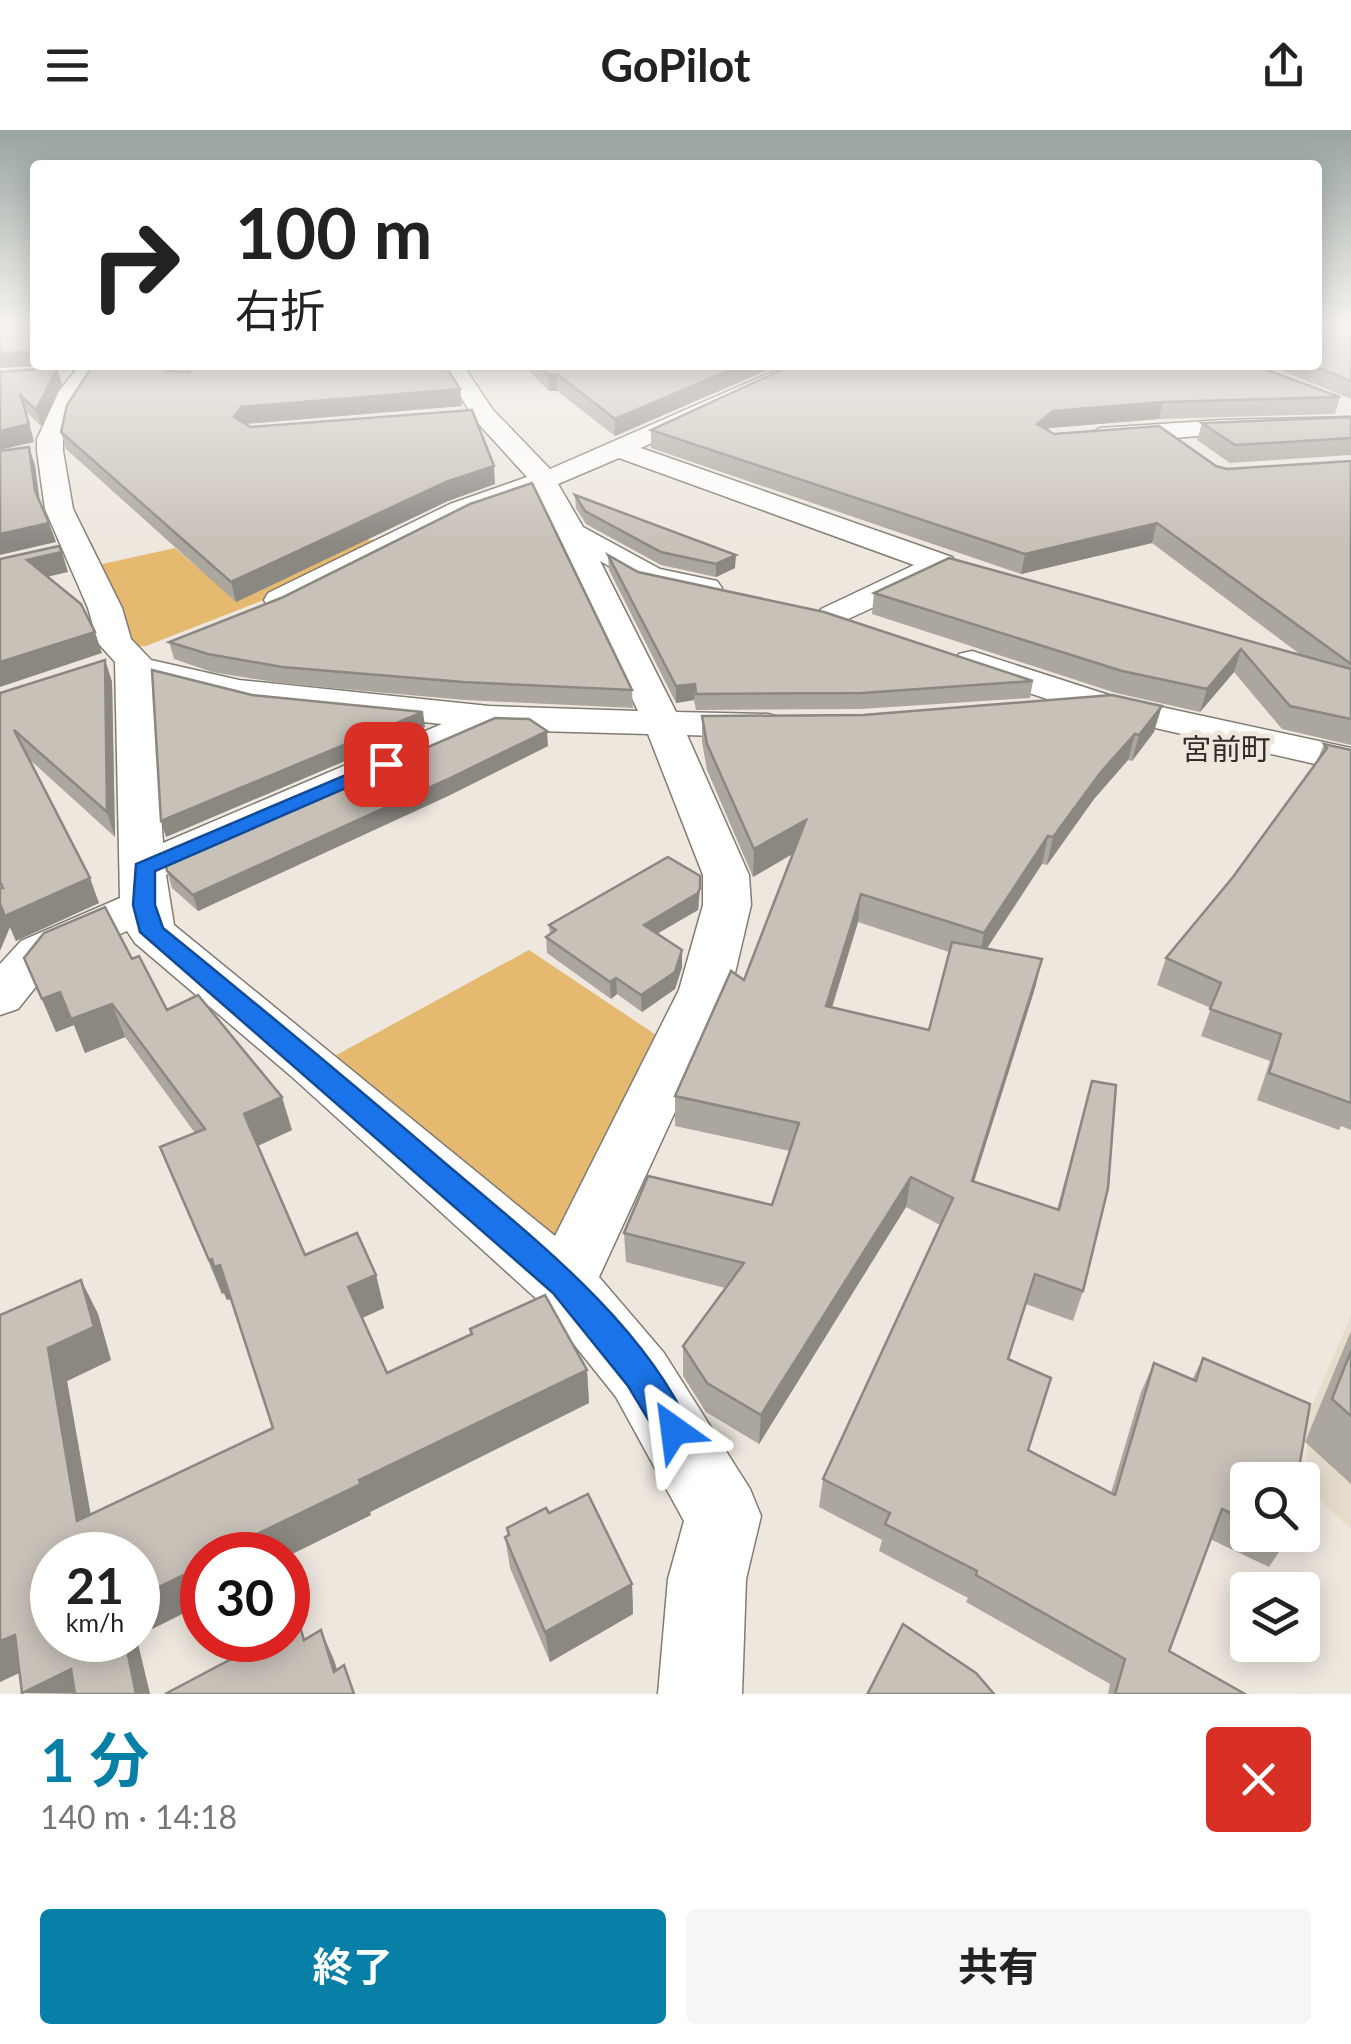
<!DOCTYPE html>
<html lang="ja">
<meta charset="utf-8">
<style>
:root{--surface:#fff;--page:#f6f6f6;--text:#222;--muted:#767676;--accent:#087fa6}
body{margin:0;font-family:Lato,"Noto Sans JP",sans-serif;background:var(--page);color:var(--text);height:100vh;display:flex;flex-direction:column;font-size:38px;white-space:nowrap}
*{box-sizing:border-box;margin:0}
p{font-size:32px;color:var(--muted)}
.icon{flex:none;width:55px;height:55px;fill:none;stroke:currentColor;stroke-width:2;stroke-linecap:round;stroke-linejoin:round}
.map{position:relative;height:1564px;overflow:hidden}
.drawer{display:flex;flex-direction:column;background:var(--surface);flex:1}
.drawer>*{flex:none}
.hud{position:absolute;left:30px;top:30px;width:1292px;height:210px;border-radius:10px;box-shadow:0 5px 25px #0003;background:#fff;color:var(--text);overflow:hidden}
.controls{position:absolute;left:1230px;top:1332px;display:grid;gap:20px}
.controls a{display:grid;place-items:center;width:90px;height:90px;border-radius:10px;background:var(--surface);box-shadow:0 5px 25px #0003;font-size:50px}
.speed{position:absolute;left:30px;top:1402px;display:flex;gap:20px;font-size:50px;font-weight:700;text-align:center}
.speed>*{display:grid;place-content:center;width:130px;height:130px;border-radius:50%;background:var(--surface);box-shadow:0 5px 25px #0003;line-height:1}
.speed small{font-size:25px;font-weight:400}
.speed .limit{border:15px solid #d22;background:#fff;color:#111}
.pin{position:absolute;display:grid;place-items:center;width:85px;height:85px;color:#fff;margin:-42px;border-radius:20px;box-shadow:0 5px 15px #0006}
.me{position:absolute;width:110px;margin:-55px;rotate:329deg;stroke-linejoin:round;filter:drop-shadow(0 0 8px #0008)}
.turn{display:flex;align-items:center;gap:35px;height:210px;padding:0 40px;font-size:45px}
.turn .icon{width:130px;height:130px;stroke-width:2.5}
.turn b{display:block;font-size:70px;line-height:85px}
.round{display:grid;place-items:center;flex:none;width:105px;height:105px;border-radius:10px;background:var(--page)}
.summary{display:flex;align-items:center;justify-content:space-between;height:170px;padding:0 40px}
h1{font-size:60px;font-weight:700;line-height:75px;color:var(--accent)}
.button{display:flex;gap:20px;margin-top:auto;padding:20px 40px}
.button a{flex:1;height:115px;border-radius:10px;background:var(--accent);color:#fff;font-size:40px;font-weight:700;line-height:115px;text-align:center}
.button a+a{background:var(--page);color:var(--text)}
header{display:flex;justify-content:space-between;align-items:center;height:130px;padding:0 40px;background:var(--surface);font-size:45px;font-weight:700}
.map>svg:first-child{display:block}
.built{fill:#e6dccc}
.green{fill:#e5b96f}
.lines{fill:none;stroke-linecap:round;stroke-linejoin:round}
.street-casing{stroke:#817c73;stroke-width:3}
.street{fill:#fff;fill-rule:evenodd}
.wall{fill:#aba69e;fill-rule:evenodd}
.shaded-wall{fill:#8b8781}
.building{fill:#c7c1b8;stroke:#8b8781;stroke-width:2.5}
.route{fill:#1a73e8;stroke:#114b97;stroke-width:2.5}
.labels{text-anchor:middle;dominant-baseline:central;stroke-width:10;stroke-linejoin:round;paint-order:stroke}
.quarter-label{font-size:30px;fill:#312d25;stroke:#ede7de}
</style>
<header><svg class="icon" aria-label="menu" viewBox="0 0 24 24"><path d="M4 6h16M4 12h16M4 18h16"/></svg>GoPilot<svg class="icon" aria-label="share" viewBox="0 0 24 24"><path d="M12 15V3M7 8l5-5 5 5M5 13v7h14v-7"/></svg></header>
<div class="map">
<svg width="1351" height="1564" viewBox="0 0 1351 1564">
<rect width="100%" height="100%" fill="#ede7de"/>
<polygon class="built" points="1351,1186 1351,1399 1307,1358 1307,1288"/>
<g class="green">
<polygon points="339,409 380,410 269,468 146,516 133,517 98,435 175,418 198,438 292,414"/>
<polygon points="529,820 662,909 570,1103 545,1109 331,928"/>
</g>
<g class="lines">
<g class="street-casing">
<g id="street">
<path d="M80,235H103L82,262L63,309V321L73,379L122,478L131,509L151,530L239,550L489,576L638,581L535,363L470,386L292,477H268L264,470L268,463L450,374L527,347L475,290L441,235H463L493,280L550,339L788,235H817L641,318L952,427L957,434L952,441L833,496L821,493L816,486L821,479L914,435L619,328L558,354L583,397L660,439L717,451L722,458L717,465C680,474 632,449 600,431L676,582L768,584L782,588L787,596L782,604L768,608L687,605L749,745L751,775L731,860L599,1147L664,1223L750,1359L761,1386L746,1449L742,1564H658L668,1449L684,1391L616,1267L541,1173L291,946L135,813L127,801L55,833L18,879L0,885V834L21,811L120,768L115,532L98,513L88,478L45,379L37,321V309L59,261ZM152,550L239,572L442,594L163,713ZM495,600L648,604L703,745V775L679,860L555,1106L174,795L166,745Z"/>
<polygon points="173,235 195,235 190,255 174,255 171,250"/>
<polygon points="1351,287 1351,301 1222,304 1100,314 1087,306 1100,298 1222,290"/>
<polygon points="972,521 1115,567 1351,618 1351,642 1093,584 959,540 954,532 959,524"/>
</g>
</g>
<use href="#street" class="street"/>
</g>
<g class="wall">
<polygon points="1351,196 1351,269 1268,235 1318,235"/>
<polygon points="93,235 170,235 169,241 460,259 462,276 246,294 251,297 495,354 448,371 236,472 66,319 61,302"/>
<polygon points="523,235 779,235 615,306 557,261 549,261"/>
<polygon points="792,235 1340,267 1335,284 1159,289 1050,298 1047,300 1054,304 1227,339 1351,331 1351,615 1282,599 1234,542 1200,582 1116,563 872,484 874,463 1301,525 1152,413 1021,444 651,318 651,300"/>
<polygon points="0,242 62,254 42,297 26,282 34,312"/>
<polygon points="1351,287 1351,325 1230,333 1197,310 1202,293"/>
<polygon points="575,365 735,438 716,447 661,435 586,394 576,378"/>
<polygon points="608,425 638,442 1033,551 1030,568 860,579 696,580 694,570 676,573 609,440"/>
<polygon points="169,512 632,560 633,578 465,570 286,554 212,542 174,529"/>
<polygon points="105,530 112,552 115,707 28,628 99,773 16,811 10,797 0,754 0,563"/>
<path d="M702,586L1154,602L1132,631L1128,630L1094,669L1047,735L1042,734L987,818L1042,829L1035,858L974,1051L1057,1079L1092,951L1083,1161L1073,1191L1026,1174L1008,1229L1028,1320L1111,1363L1141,1262L1154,1233L1192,1250L1203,1228L1248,1350V1405H1288L1287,1410L1269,1437L1210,1409L1169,1521L1245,1564H1108L1110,1554L966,1472L968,1468L879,1421L882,1410L819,1377L823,1349L940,1095L906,1077L759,1314L706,1282L683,1246V1216L725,1158L626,1132L624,1103L772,1075L790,1021L675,996V966L744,850L793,724L753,747L707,640L702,612ZM858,792L949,822L929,900L832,878Z"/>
<polygon points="1324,614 1351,620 1351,1000 1341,996 1339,1000 1257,970 1270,931 1201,906 1211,878 1157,855 1166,828 1233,747 1317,631"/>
<polygon points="548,616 448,666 198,781 172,758 167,741"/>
<polygon points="699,774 698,780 657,804 682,820 682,837 675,859 642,882 617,864 611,869 547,823 546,807 550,804 549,795"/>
<polygon points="24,828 132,829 167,880 292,1000 258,1016 305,1125 376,1145 384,1178 362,1188 387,1243 471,1204 470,1199 587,1240 589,1273 370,1382 371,1385 288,1426 288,1425 202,1425 202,1474 138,1506 138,1425 52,1510 137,1510 150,1564 19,1543 0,1552 0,1185 81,1150 98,1184 111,1230 67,1251 91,1385 273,1298 231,1169 227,1170 224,1163 222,1164 160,1017 195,1003 125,907 85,923 74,895 56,902"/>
<polygon points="1351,1201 1351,1354 1305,1312"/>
<polygon points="549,1383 632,1454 633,1484 550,1532 510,1438 505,1407 508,1405 507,1398"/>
</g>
<g class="shaded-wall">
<polygon points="35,221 35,235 56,235 0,238 0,223"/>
<polygon points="742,235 779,235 615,306 615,289"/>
<polygon points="57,238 62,254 42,297 36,280"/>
<polygon points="557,244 557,261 549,261 548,245"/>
<polygon points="460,259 462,276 245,294 234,287 241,277"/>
<polygon points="1163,272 1159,289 1050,298 1033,311 1037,294 1053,281"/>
<polygon points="26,282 34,312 0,320 0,301"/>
<polygon points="29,317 35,335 41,380 35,361"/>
<polygon points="494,336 495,354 448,371 236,472 231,452 446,352"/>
<polygon points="49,393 56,412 0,425 0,404"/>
<polygon points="1157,393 1152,413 1021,444 1025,424"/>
<polygon points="62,422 68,442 34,450 27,430"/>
<polygon points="736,425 735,438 716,447 716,434"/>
<polygon points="95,502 102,523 0,557 0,532"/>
<polygon points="1241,519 1234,542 1200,582 1207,559"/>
<polygon points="105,530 112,552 115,707 107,682"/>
<polygon points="695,554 694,570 676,573 676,556"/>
<polygon points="1162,576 1154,602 1132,631 1139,605"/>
<polygon points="423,582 425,597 166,707 161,691"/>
<polygon points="547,601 548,616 448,666 198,781 193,765"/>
<polygon points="1135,604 1128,630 1094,669 1047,735 1053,707 1101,642"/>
<polygon points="806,690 804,717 753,747 754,719"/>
<polygon points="1048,706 1042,734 978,832 984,803"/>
<polygon points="90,748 99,773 16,811 10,797 0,821 0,774"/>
<polygon points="700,758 698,780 644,811 644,795"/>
<polygon points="861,764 858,792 823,906 826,876"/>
<polygon points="682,820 682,837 675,859 642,882 641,865"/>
<polygon points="1042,829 1035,858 965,1080 972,1051"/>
<polygon points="616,848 617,864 611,869 610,852"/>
<polygon points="60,862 112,874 125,907 85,923 74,895 56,902 42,869"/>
<polygon points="282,967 292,1000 255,1017 244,984"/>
<polygon points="911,1047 906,1077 759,1314 761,1285"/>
<polygon points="212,1129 220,1135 233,1168 227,1170 224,1163 222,1164 209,1130"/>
<polygon points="376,1145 384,1178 358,1190 348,1157"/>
<polygon points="81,1150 98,1184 111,1230 67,1251 97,1422 77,1391 48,1218"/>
<polygon points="587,1240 589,1273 370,1382 371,1385 288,1426 288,1425 224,1425 232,1416 359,1350"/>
<polygon points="202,1436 202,1474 138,1506 138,1467"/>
<polygon points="632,1454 633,1484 550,1532 545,1502"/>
<polygon points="321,1500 334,1530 345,1564 334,1542"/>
<polygon points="15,1505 38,1534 0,1552 0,1511"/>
<polygon points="125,1510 137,1510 150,1564 136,1564"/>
<polygon points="71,1539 90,1564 22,1563"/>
</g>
<g class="building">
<polygon points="0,196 35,196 35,221 0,223"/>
<polygon points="1318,196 1351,196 1351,251 1312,235 1318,235"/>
<polygon points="93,235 164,235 167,241 189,242 190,235 445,235 460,259 241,277 234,287 251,297 472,280 494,336 446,352 231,452 61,302 67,275"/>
<polygon points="538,235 742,235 615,289 557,244 548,245"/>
<polygon points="792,235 1253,235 1340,267 1163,272 1053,281 1037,294 1054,304 1159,296 1216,336 1227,339 1351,331 1351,534 1157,393 1025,424 651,300"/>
<polygon points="57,238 36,280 21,266 29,294 0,301 0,242"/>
<polygon points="1351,287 1351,308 1235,315 1202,293"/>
<polygon points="29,317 35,361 49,393 0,404 0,321"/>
<polygon points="532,353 632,560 463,552 282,537 208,524 169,512 281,468 470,374"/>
<polygon points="575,365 736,425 716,434 661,422 585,381"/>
<polygon points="59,416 62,422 27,430 81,474 95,502 0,532 0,429"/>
<polygon points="608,425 638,442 824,482 1033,551 862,563 696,564 695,554 676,556"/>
<polygon points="949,428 1351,539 1351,589 1290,576 1241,519 1207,559 1122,541 874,463"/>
<polygon points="105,530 107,682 14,600 90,748 5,786 0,774 0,758 3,758 0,752 0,563"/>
<polygon points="152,540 252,565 423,582 161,691"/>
<polygon points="1112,565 1162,576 1139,605 1135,604 1101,642 1053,707 1048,706 984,803 861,764 826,876 929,900 952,812 1042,829 972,1051 1059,1080 1092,951 1116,955 1108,1058 1083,1161 1035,1144 1008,1229 1051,1248 1028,1320 1115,1365 1154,1233 1196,1251 1203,1228 1310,1274 1297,1350 1248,1350 1248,1391 1222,1379 1169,1521 1245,1564 1115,1564 1125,1529 976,1445 977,1441 885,1394 890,1383 823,1349 953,1068 911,1047 761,1285 707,1253 683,1216 744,1133 624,1103 648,1046 772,1075 799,993 675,966 731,841 744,850 806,690 754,719 707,614 702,586 863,585"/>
<polygon points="495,588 529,589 547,601 446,650 193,765 167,741 165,731"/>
<polygon points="1324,614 1351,620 1351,973 1269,943 1281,904 1210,879 1221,853 1166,828 1233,747 1327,618"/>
<polygon points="668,727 700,746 700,758 698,763 644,795 682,820 675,842 641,865 616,848 610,852 546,807 556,800 549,795"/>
<polygon points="105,777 132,829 139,826 167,880 198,865 282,967 244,984 305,1125 357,1103 376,1145 348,1157 387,1243 472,1204 470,1199 545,1165 587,1240 359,1350 361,1354 232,1416 233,1421 224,1425 202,1425 202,1436 138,1467 138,1425 52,1425 52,1510 125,1510 136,1564 75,1564 71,1539 22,1563 15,1505 0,1511 0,1185 81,1150 94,1197 48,1218 77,1391 273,1298 220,1135 214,1137 212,1129 209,1130 160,1017 205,999 112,874 71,889 60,862 42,869 24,828 44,803"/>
<polygon points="1351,1221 1351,1286 1332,1269"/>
<polygon points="588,1364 632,1454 545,1502 505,1407 509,1405 507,1398 546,1378 549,1383"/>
<polygon points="299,1493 304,1510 321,1500 334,1542 344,1535 354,1564 165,1564 267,1510 288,1510 288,1499"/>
<polygon points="903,1494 976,1543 994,1564 870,1564 868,1563"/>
</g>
<linearGradient id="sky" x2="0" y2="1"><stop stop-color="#98a49f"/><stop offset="0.47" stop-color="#f7f4f0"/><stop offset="1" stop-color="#f7f4f0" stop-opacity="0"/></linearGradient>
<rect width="1351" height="414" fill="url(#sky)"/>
<path class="route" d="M386,628L392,629V638L155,741V775L163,798C258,875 352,953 445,1033C532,1107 644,1193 691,1300L686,1312L674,1317L662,1312L628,1256L553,1163L140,802L133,775L136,734Z"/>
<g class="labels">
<g class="quarter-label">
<text x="1226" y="618">宮前町</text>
</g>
</g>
</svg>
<div class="controls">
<a><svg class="icon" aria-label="search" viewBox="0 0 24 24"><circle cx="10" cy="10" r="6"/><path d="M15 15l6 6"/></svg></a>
<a><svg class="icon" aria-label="layers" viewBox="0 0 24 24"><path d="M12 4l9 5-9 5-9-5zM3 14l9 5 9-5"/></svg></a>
</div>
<div class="speed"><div>21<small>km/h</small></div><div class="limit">30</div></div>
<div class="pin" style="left:386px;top:634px;background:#d93025"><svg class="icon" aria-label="arrive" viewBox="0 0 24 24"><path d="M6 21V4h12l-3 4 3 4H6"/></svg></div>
<svg class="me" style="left:674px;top:1300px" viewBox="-20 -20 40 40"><path d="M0-17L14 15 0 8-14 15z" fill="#1a73e8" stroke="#fff" stroke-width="4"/></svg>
<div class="hud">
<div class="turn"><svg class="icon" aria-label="right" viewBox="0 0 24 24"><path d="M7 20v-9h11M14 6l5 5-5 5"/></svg><div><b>100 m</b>右折</div></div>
</div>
</div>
<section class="drawer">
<div class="summary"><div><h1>1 分</h1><p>140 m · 14:18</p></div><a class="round" style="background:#d93025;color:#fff"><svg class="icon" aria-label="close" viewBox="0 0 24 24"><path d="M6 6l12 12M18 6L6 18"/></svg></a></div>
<div class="button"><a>終了</a><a>共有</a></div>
</section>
